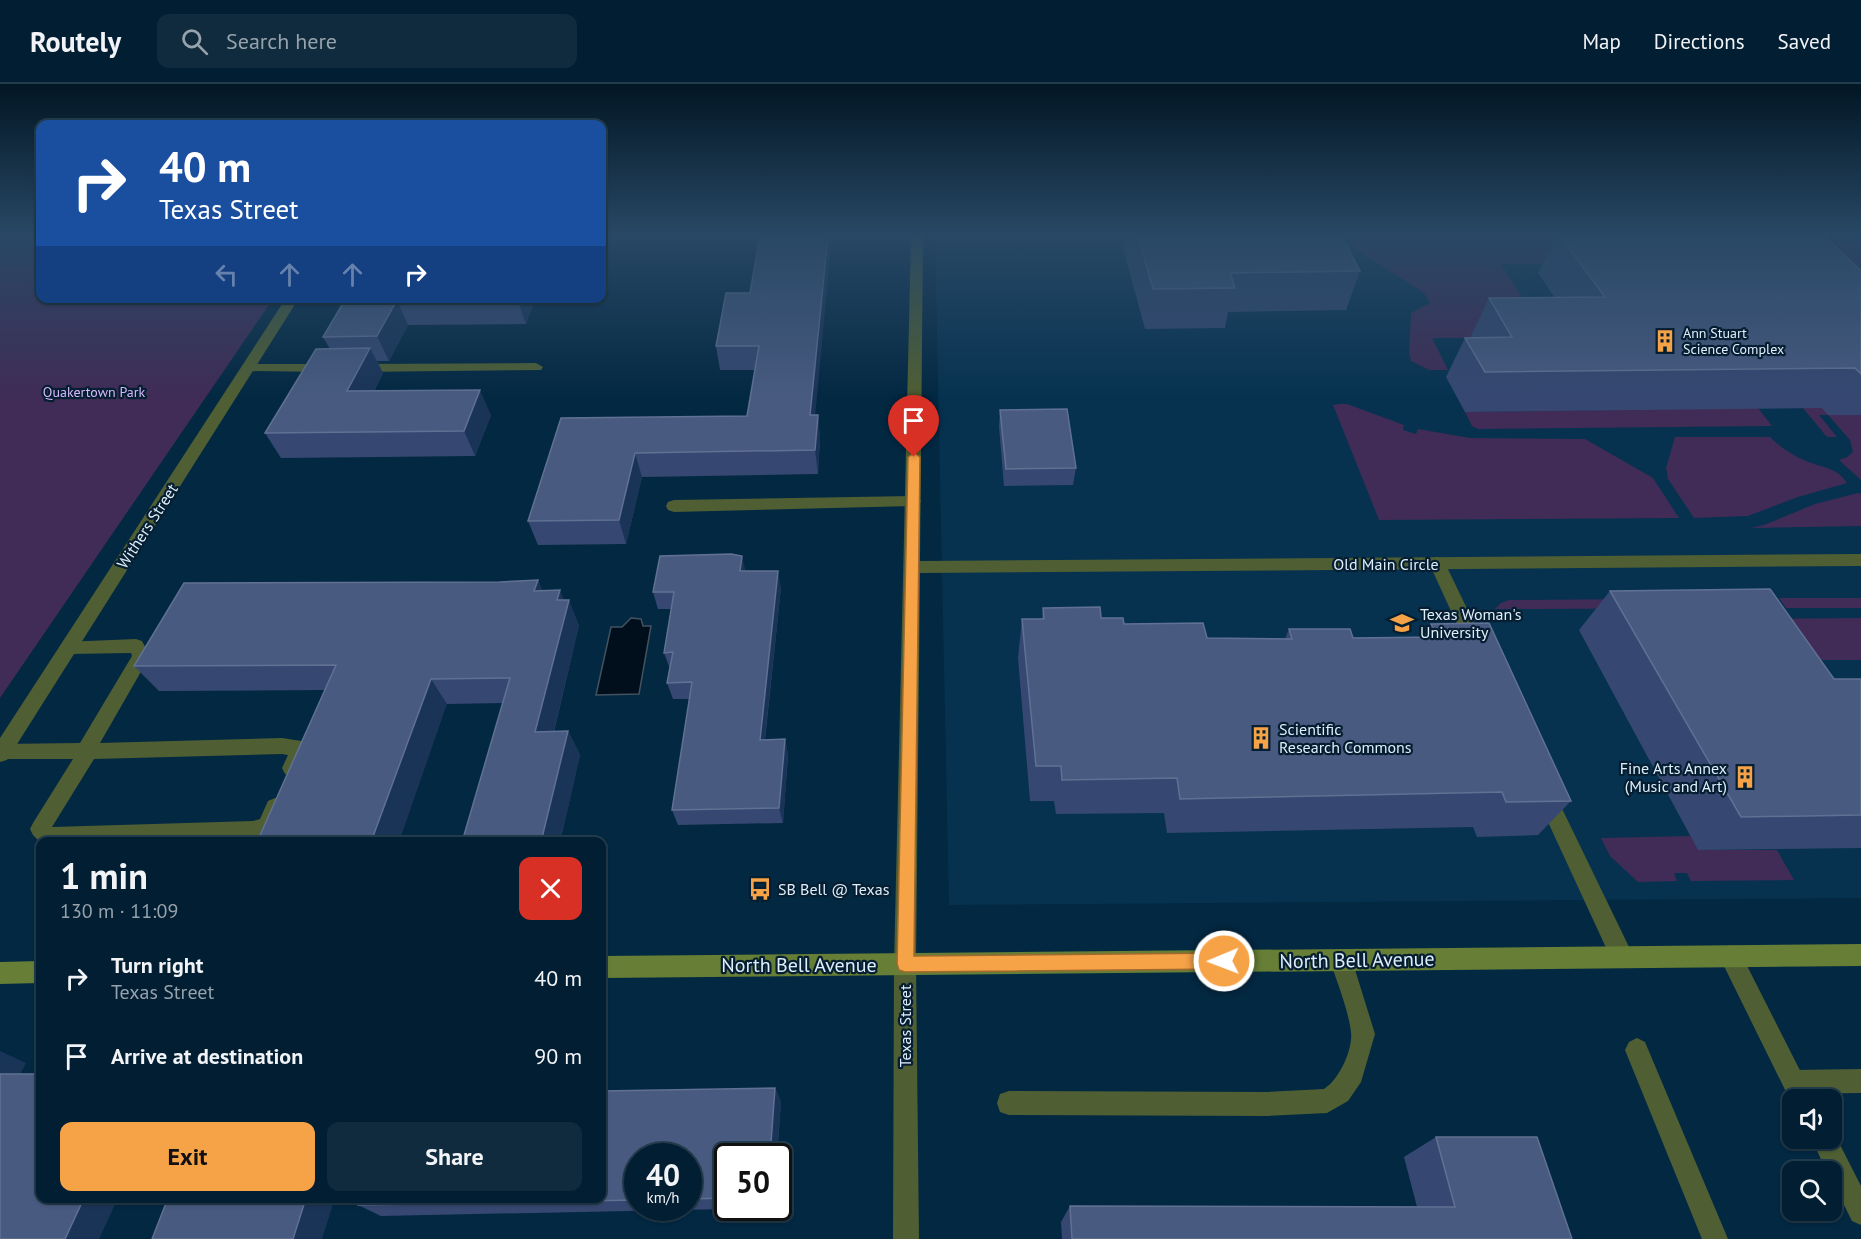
<!DOCTYPE html>
<meta charset="utf-8">
<style>
:root{--surface:#021e32;--page:#102b3e;--text:#f1f3f6;--muted:#96a2ac;--line:#233c4d;--accent:#f6a247}
body{margin:0;font-family:"PT Sans",sans-serif;background:var(--page);color:var(--text);height:100vh;display:flex;flex-direction:column;font-size:22px;white-space:nowrap}
*{box-sizing:border-box;margin:0}
p{font-size:20px;color:var(--muted)}
.icon{flex:none;width:33px;height:33px;fill:none;stroke:currentColor;stroke-width:2;stroke-linecap:round;stroke-linejoin:round}
.map{position:relative;flex:1;overflow:hidden}
.side{position:absolute;left:36px;top:753px;width:570px;height:366px;display:flex;flex-direction:column;background:var(--surface);border-radius:12px;box-shadow:0 2px 4px #0004,0 0 0 2px var(--line)}
.side>*{flex:none}
.banner{position:absolute;left:36px;top:36px;width:570px;height:183px;border-radius:12px;box-shadow:0 2px 4px #0004,0 0 0 2px var(--line);background:#1a4fa0;color:#fff;overflow:hidden}
.controls{position:absolute;left:1782px;top:1005px;display:grid;gap:12px}
.controls a{display:grid;place-items:center;width:60px;height:60px;border-radius:12px;background:var(--surface);box-shadow:0 2px 4px #0004,0 0 0 2px var(--line);font-size:30px}
.speed{position:absolute;left:624px;top:1059px;display:flex;gap:12px;font-size:30px;font-weight:700;text-align:center}
.speed>*{display:grid;place-content:center;width:78px;height:78px;border-radius:50%;background:var(--surface);box-shadow:0 2px 4px #0004,0 0 0 2px var(--line);line-height:1}
.speed small{font-size:15px;font-weight:400}
.speed .limit{border:3px solid #111;border-radius:9px;background:#fff;color:#111}
.pin{position:absolute;display:grid;place-items:center;width:51px;height:51px;color:#fff;margin:-62px -26px;border-radius:50% 50% 50% 0;rotate:-45deg;box-shadow:0 0 6px #0007}
.pin .icon{rotate:45deg}
.me{position:absolute;width:66px;margin:-33px;rotate:269deg;stroke-linejoin:round;filter:drop-shadow(0 0 4px #0008)}
.turn{display:flex;align-items:center;gap:21px;height:126px;padding:0 24px;font-size:27px}
.turn .icon{width:78px;height:78px;stroke-width:2.5}
.turn b{display:block;font-size:42px;line-height:51px}
.lanes{display:flex;align-items:center;height:57px;padding:0 24px;background:#0003;justify-content:center;gap:30px;direction:ltr}
.lanes .off{opacity:.35}
.round{display:grid;place-items:center;flex:none;width:63px;height:63px;border-radius:12px;background:var(--page)}
.overview{display:flex;align-items:center;justify-content:space-between;height:102px;padding:0 24px}
h1{font-size:36px;font-weight:600;line-height:45px}
.button{display:flex;gap:12px;margin-top:auto;padding:12px 24px}
.button a{flex:1;height:69px;border-radius:12px;background:var(--accent);color:#111;font-size:24px;font-weight:600;line-height:69px;text-align:center}
.button a+a{background:var(--page);color:var(--text)}
ul{padding:0;list-style:none}
li{display:flex;align-items:center;gap:18px;height:78px;padding:0 24px}
li div{flex:1}
li b{display:block;font-size:22px}
li em{font-style:normal}
header{display:flex;align-items:center;gap:36px;box-sizing:border-box;height:84px;padding:0 30px;background:var(--surface);border-bottom:2px solid var(--line)}
header strong{font-size:28px}
nav{display:flex;gap:33px;margin-inline-start:auto;font-size:21px}
.search{width:420px;height:54px;background:var(--page);display:flex;align-items:center;gap:15px;box-sizing:border-box;padding:0 21px;border-radius:12px;color:var(--muted);font-size:22px}
.map>svg:first-child{display:block}
.built{fill:#063250}
.green{fill:#402c56}
.water{fill:#010f1d;stroke:#445260;stroke-width:1.5}
.lines{fill:none;stroke-linecap:round;stroke-linejoin:round}
.lane{fill:#4f5f33;fill-rule:evenodd}
.street{fill:#4f5f33;fill-rule:evenodd}
.secondary{fill:#667e35;fill-rule:evenodd}
.wall{fill:#364871;fill-rule:evenodd}
.shaded-wall{fill:#1a3458}
.building{fill:#485a80;stroke:#607193;stroke-width:1.5}
.route{fill:#f6a247;stroke:#a0692e;stroke-width:1.5}
.labels{text-anchor:middle;dominant-baseline:central;stroke-width:4.5;stroke-linejoin:round;paint-order:stroke}
.far-poi-label{font-size:14px;fill:#dfeefb;stroke:#061e31;text-anchor:start}
.far-park-label{font-size:14px;fill:#d6b7fb;stroke:#061e31}
.street-label{font-size:16px;fill:#dfeefb;stroke:#061e31}
.poi-label{font-size:16px;fill:#dfeefb;stroke:#061e31;text-anchor:start}
.near-street-label{font-size:20px;fill:#dfeefb;stroke:#061e31}
</style>
<header>
<strong>Routely</strong>
<div class="search"><svg class="icon" aria-label="search" viewBox="0 0 24 24"><circle cx="10" cy="10" r="6"/><path d="M15 15l6 6"/></svg>Search here</div>
<nav><a>Map</a><a>Directions</a><a>Saved</a></nav>
</header>
<div class="map">
<svg width="1861" height="1155" viewBox="0 0 1861 1155">
<rect width="100%" height="100%" fill="#032842"/>
<polygon class="built" points="935,152 1861,152 1861,814 949,821"/>
<g class="green">
<polygon points="0,152 40,152 40,214 273,215 0,614"/>
<polygon points="1369,152 1582,152 1661,179 1501,180 1526,219 1586,253 1432,254 1448,286 1429,286 1411,277 1409,269 1411,229 1430,219 1424,209 1348,160"/>
<polygon points="1846,157 1861,158 1861,194 1780,160"/>
<polygon points="1797,317 1861,330 1861,396 1839,376 1847,373 1853,368 1850,356 1828,331 1819,331 1837,353 1827,353"/>
<polygon points="1339,320 1347,320 1404,341 1403,346 1416,350 1418,345 1470,354 1585,355 1653,394 1679,434 1379,436 1333,321"/>
<polygon points="1758,324 1772,342 1478,345 1472,342 1465,328"/>
<path d="M1675,353H1770C1781,364 1792,371 1806,377C1822,384 1837,383 1847,399L1798,413L1748,432L1694,434L1668,395L1666,384Z"/>
<polygon points="1858,409 1861,410 1861,442 1751,444 1764,441 1815,420"/>
<polygon points="1750,514 1757,524 1495,525 1501,519 1509,516"/>
<polygon points="1779,514 1861,514 1861,524 1786,524"/>
<polygon points="1861,534 1861,576 1793,576 1766,535"/>
<polygon points="1691,752 1698,766 1777,766 1794,796 1691,797 1687,789 1674,789 1677,797 1638,798 1610,772 1601,754"/>
</g>
<polygon class="water" points="631,534 641,535 643,542 651,542 639,610 596,611 611,543 622,543"/>
<g class="lines">
<g class="lane">
<polygon points="536,279 543,283 541,286 357,288 350,284 357,280"/>
<polygon points="249,280 330,280 337,284 330,288 244,287 242,284"/>
<polygon points="913,412 919,413 921,417 919,421 913,422 674,428 668,426 666,422 668,418 674,416"/>
<polygon points="1437,473 1443,475 1445,479 1485,562 1482,567 1476,569 1470,567 1467,562 1429,479 1431,475"/>
<polygon points="136,555 142,557 150,572 100,659 282,654 308,658 311,664 299,690 292,692 285,690 282,684 288,671 282,670 94,675 52,743 253,737 260,735 268,717 275,714 282,717 285,723 274,747 253,755 40,758 33,751 30,745 33,739 73,675 2,675 0,674 0,660 80,659 132,572 131,569 69,570 63,568 60,563 63,558"/>
<polygon points="1546,703 1553,706 1630,865 1633,873 1630,881 1622,884 1614,881 1536,712 1539,706"/>
<path d="M1341,865L1349,868L1352,876L1375,950L1361,998L1348,1017L1327,1029L1267,1032L1009,1031L1000,1028L997,1019L1000,1010L1009,1007L1267,1008L1324,1005C1339,996 1353,966 1351,948C1348,924 1337,899 1330,876L1333,868Z"/>
<polygon points="1637,954 1645,958 1728,1155 1702,1155 1625,966 1629,958"/>
<polygon points="1861,985 1861,1009 1794,1010 1786,1006 1782,998 1786,990 1794,986"/>
</g>
<g class="street">
<polygon points="911,152 923,152 920,477 1861,470 1861,482 920,489 916,880 919,1155 893,1155 894,880"/>
<polygon points="286,214 299,214 7,676 0,678 0,654"/>
<polygon points="1730,861 1738,864 1815,1016 1792,1016 1792,1020 1719,872 1722,864"/>
<polygon points="1832,1045 1861,1102 1861,1141 1852,1137 1832,1097 1832,1088 1827,1088 1811,1054 1832,1054"/>
</g>
<g class="secondary">
<polygon points="1861,860 1861,882 602,894 602,872"/>
<polygon points="40,877 40,899 0,900 0,878"/>
</g>
</g>
<g class="wall">
<polygon points="1125,152 1342,152 1360,187 1346,226 1228,228 1225,244 1145,245 1123,164"/>
<polygon points="1557,152 1825,152 1861,187 1861,331 1828,331 1822,324 1465,328 1446,293 1465,254 1470,254 1489,214 1555,214 1538,189"/>
<polygon points="726,209 815,331 818,331 820,355 818,390 642,393 626,460 538,461 528,437 561,334 747,332 755,286 720,286 716,262"/>
<polygon points="346,214 536,214 526,240 408,241 389,277 377,277 383,289 374,307 491,331 475,372 281,374 265,349 330,265 323,253"/>
<polygon points="1000,326 1076,384 1073,401 1004,402 999,343"/>
<polygon points="745,487 781,504 765,656 785,655 788,671 783,739 678,741 672,726 690,615 673,615 667,599 670,585 664,569 671,525 658,525 653,508"/>
<polygon points="538,496 542,506 564,516 579,541 554,648 568,647 580,671 560,758 462,758 503,619 447,620 324,606 159,607 134,582 500,498"/>
<polygon points="1610,507 1834,595 1861,595 1861,764 1698,766 1579,546"/>
<polygon points="1043,524 1101,534 1124,540 1207,554 1285,555 1289,545 1353,554 1423,553 1431,540 1571,717 1538,751 1477,753 1473,743 1167,749 1164,729 1056,730 1054,717 1030,717 1018,574 1022,535 1042,535"/>
<path d="M775,1004L781,1018L777,1072H728V1124H773L381,1132L358,1121ZM638,1072H688V1124H638Z"/>
<polygon points="1436,1053 1572,1155 1062,1155 1061,1138 1070,1122 1417,1123 1404,1073"/>
</g>
<g class="shaded-wall">
<polygon points="828,152 832,152 813,355 810,331"/>
<polygon points="518,214 536,214 526,240 517,215"/>
<polygon points="397,216 408,241 389,277 377,252"/>
<polygon points="370,264 383,289 360,332 347,307"/>
<polygon points="480,306 491,331 475,372 464,347"/>
<polygon points="818,331 820,355 818,390 815,366"/>
<polygon points="635,369 642,393 626,460 619,436"/>
<polygon points="742,472 746,489 740,487"/>
<polygon points="778,487 781,504 763,671 760,656"/>
<polygon points="538,496 549,522 534,507"/>
<polygon points="560,506 567,523 569,516 579,541 548,672 535,648 557,516"/>
<polygon points="431,595 447,620 399,758 371,758"/>
<polygon points="568,647 580,671 560,758 541,758"/>
<polygon points="785,655 788,671 783,739 779,724"/>
<polygon points="0,967 26,979 14,1002 0,996"/>
<polygon points="775,1004 781,1018 777,1072 770,1072"/>
<polygon points="84,1114 118,1114 99,1155 65,1155"/>
<polygon points="306,1114 335,1114 322,1155 293,1155"/>
</g>
<g class="building">
<polygon points="760,152 828,152 810,331 818,331 815,366 635,369 619,436 528,437 561,334 747,332 759,262 716,262 726,209 750,209"/>
<polygon points="1138,152 1342,152 1360,187 1230,189 1235,204 1153,205"/>
<polygon points="1560,152 1825,152 1861,187 1861,290 1855,284 1485,288 1465,254 1512,253 1489,214 1605,213"/>
<polygon points="346,214 518,214 397,216 377,252 323,253"/>
<polygon points="370,264 347,307 480,306 464,347 265,349 316,265"/>
<polygon points="1067,325 1076,384 1006,385 1000,326"/>
<polygon points="731,470 742,472 740,487 778,487 760,656 785,655 779,724 672,726 692,598 667,599 673,568 664,569 674,508 653,508 660,472"/>
<polygon points="538,496 534,507 560,506 557,516 569,516 535,648 568,647 541,758 462,758 510,594 431,595 371,758 257,758 336,581 134,582 184,499 500,498"/>
<polygon points="1770,505 1834,595 1861,595 1861,731 1741,733 1610,507"/>
<polygon points="1100,523 1101,534 1123,534 1124,540 1203,539 1207,554 1292,555 1289,545 1350,545 1353,554 1437,553 1431,540 1489,539 1571,717 1506,718 1502,708 1180,715 1177,694 1062,696 1061,682 1036,682 1022,535 1044,535 1043,524"/>
<polygon points="0,990 40,990 40,1114 84,1114 65,1155 0,1155"/>
<polygon points="775,1004 770,1072 728,1072 728,1114 688,1115 688,1072 638,1072 638,1116 358,1121 360,1114 602,1114 602,1007"/>
<polygon points="1436,1053 1537,1053 1572,1155 1072,1155 1070,1122 1455,1123"/>
<polygon points="168,1114 306,1114 293,1155 152,1155"/>
</g>
<linearGradient id="sky" x2="0" y2="1"><stop stop-color="#021624"/><stop offset="0.48" stop-color="#284865"/><stop offset="1" stop-color="#284865" stop-opacity="0"/></linearGradient>
<rect width="1861" height="314" fill="url(#sky)"/>
<polygon class="route" points="914,369 920,373 914,872 1224,869 1230,871 1232,877 1230,883 1224,885 905,888 899,886 897,880 908,373"/>
<defs>
<g id="building-bare" transform="scale(1.8)"><path d="M-4-6H4V6H1V3H-1V6H-4ZM-2.5-4.3h1.7v1.8h-1.7ZM.8-4.3h1.7v1.8H.8ZM-2.5-1h1.7V.8h-1.7ZM.8-1h1.7V.8H.8Z" fill="#f6a247" stroke="#061e31" stroke-width="2.5" paint-order="stroke"/></g>
<g id="university-bare" transform="scale(1.8)"><path d="M0-5L7-2L0 1L-7-2ZM-4 1L0 2.5L4 1V4Q0 6-4 4Z" fill="#f6a247" stroke="#061e31" stroke-width="2.5" paint-order="stroke"/></g>
<g id="bus-bare" transform="scale(1.8)"><path d="M-5-6H5V4H4V6H2V4H-2V6H-4V4H-5ZM-3.5-4V0h7V-4ZM-3.5 1.2v1.5H-2V1.2ZM2 1.2v1.5H3.5V1.2Z" fill="#f6a247" stroke="#061e31" stroke-width="2.5" paint-order="stroke"/></g>
</defs>
<g fill-rule="evenodd">
<use href="#building-bare" x="1665" y="257"/>
<use href="#university-bare" x="1402" y="539"/>
<use href="#building-bare" x="1261" y="654"/>
<use href="#building-bare" x="1745" y="693"/>
<use href="#bus-bare" x="760" y="805"/>
</g>
<g class="labels">
<g class="far-poi-label">
<text x="1683" y="249">Ann Stuart<tspan x="1683" dy="16">Science Complex</tspan></text>
</g>
<g class="far-park-label">
<text x="94" y="308">Quakertown Park</text>
</g>
<g class="street-label">
<text transform="translate(147 442) rotate(-57)">Withers Street</text>
<text x="1386" y="480">Old Main Circle</text>
<text transform="translate(905 942) rotate(-90)">Texas Street</text>
</g>
<g class="poi-label">
<text x="1420" y="530">Texas Woman's<tspan x="1420" dy="18">University</tspan></text>
<text x="1279" y="645">Scientific<tspan x="1279" dy="18">Research Commons</tspan></text>
<text x="1727" y="684" text-anchor="end">Fine Arts Annex<tspan x="1727" dy="18">(Music and Art)</tspan></text>
<text x="778" y="805">SB Bell @ Texas</text>
</g>
<g class="near-street-label">
<text transform="translate(1357 876) rotate(-1)">North Bell Avenue</text>
<text x="799" y="881">North Bell Avenue</text>
</g>
</g>
</svg>
<div class="controls">
<a><svg class="icon" aria-label="sound" viewBox="0 0 24 24"><path d="M4 9h4l5-4v14l-5-4H4zM17 9q2 3 0 6"/></svg></a>
<a><svg class="icon" aria-label="search" viewBox="0 0 24 24"><circle cx="10" cy="10" r="6"/><path d="M15 15l6 6"/></svg></a>
</div>
<div class="speed"><div>40<small>km/h</small></div><div class="limit">50</div></div>
<div class="pin" style="left:914px;top:373px;background:#d93025"><svg class="icon" aria-label="arrive" viewBox="0 0 24 24"><path d="M6 21V4h12l-3 4 3 4H6"/></svg></div>
<svg class="me" style="left:1224px;top:877px" viewBox="-20 -20 40 40"><circle r="17" fill="#f6a247" stroke="#fff" stroke-width="3"/><path d="M0-11L8 9 0 5-8 9z" fill="#fff"/></svg>
<div class="banner">
<div class="turn"><svg class="icon" aria-label="right" viewBox="0 0 24 24"><path d="M7 20v-9h11M14 6l5 5-5 5"/></svg><div><b>40 m</b>Texas Street</div></div>
<div class="lanes"><svg class="icon off" aria-label="left" viewBox="0 0 24 24"><path d="M17 20v-9H6M10 6l-5 5 5 5"/></svg><svg class="icon off" aria-label="ahead" viewBox="0 0 24 24"><path d="M12 20V5M6 11l6-6 6 6"/></svg><svg class="icon off" aria-label="ahead" viewBox="0 0 24 24"><path d="M12 20V5M6 11l6-6 6 6"/></svg><svg class="icon" aria-label="right" viewBox="0 0 24 24"><path d="M7 20v-9h11M14 6l5 5-5 5"/></svg></div>
</div>
<section class="side">
<div class="overview"><div><h1>1 min</h1><p>130 m · 11:09</p></div><a class="round" style="background:#d93025;color:#fff"><svg class="icon" aria-label="close" viewBox="0 0 24 24"><path d="M6 6l12 12M18 6L6 18"/></svg></a></div>
<ul>
<li><svg class="icon" aria-label="right" viewBox="0 0 24 24"><path d="M7 20v-9h11M14 6l5 5-5 5"/></svg><div><b>Turn right</b><p>Texas Street</p></div><em>40 m</em></li>
<li><svg class="icon" aria-label="arrive" viewBox="0 0 24 24"><path d="M6 21V4h12l-3 4 3 4H6"/></svg><div><b>Arrive at destination</b></div><em>90 m</em></li>
</ul>
<div class="button"><a>Exit</a><a>Share</a></div>
</section>
</div>
